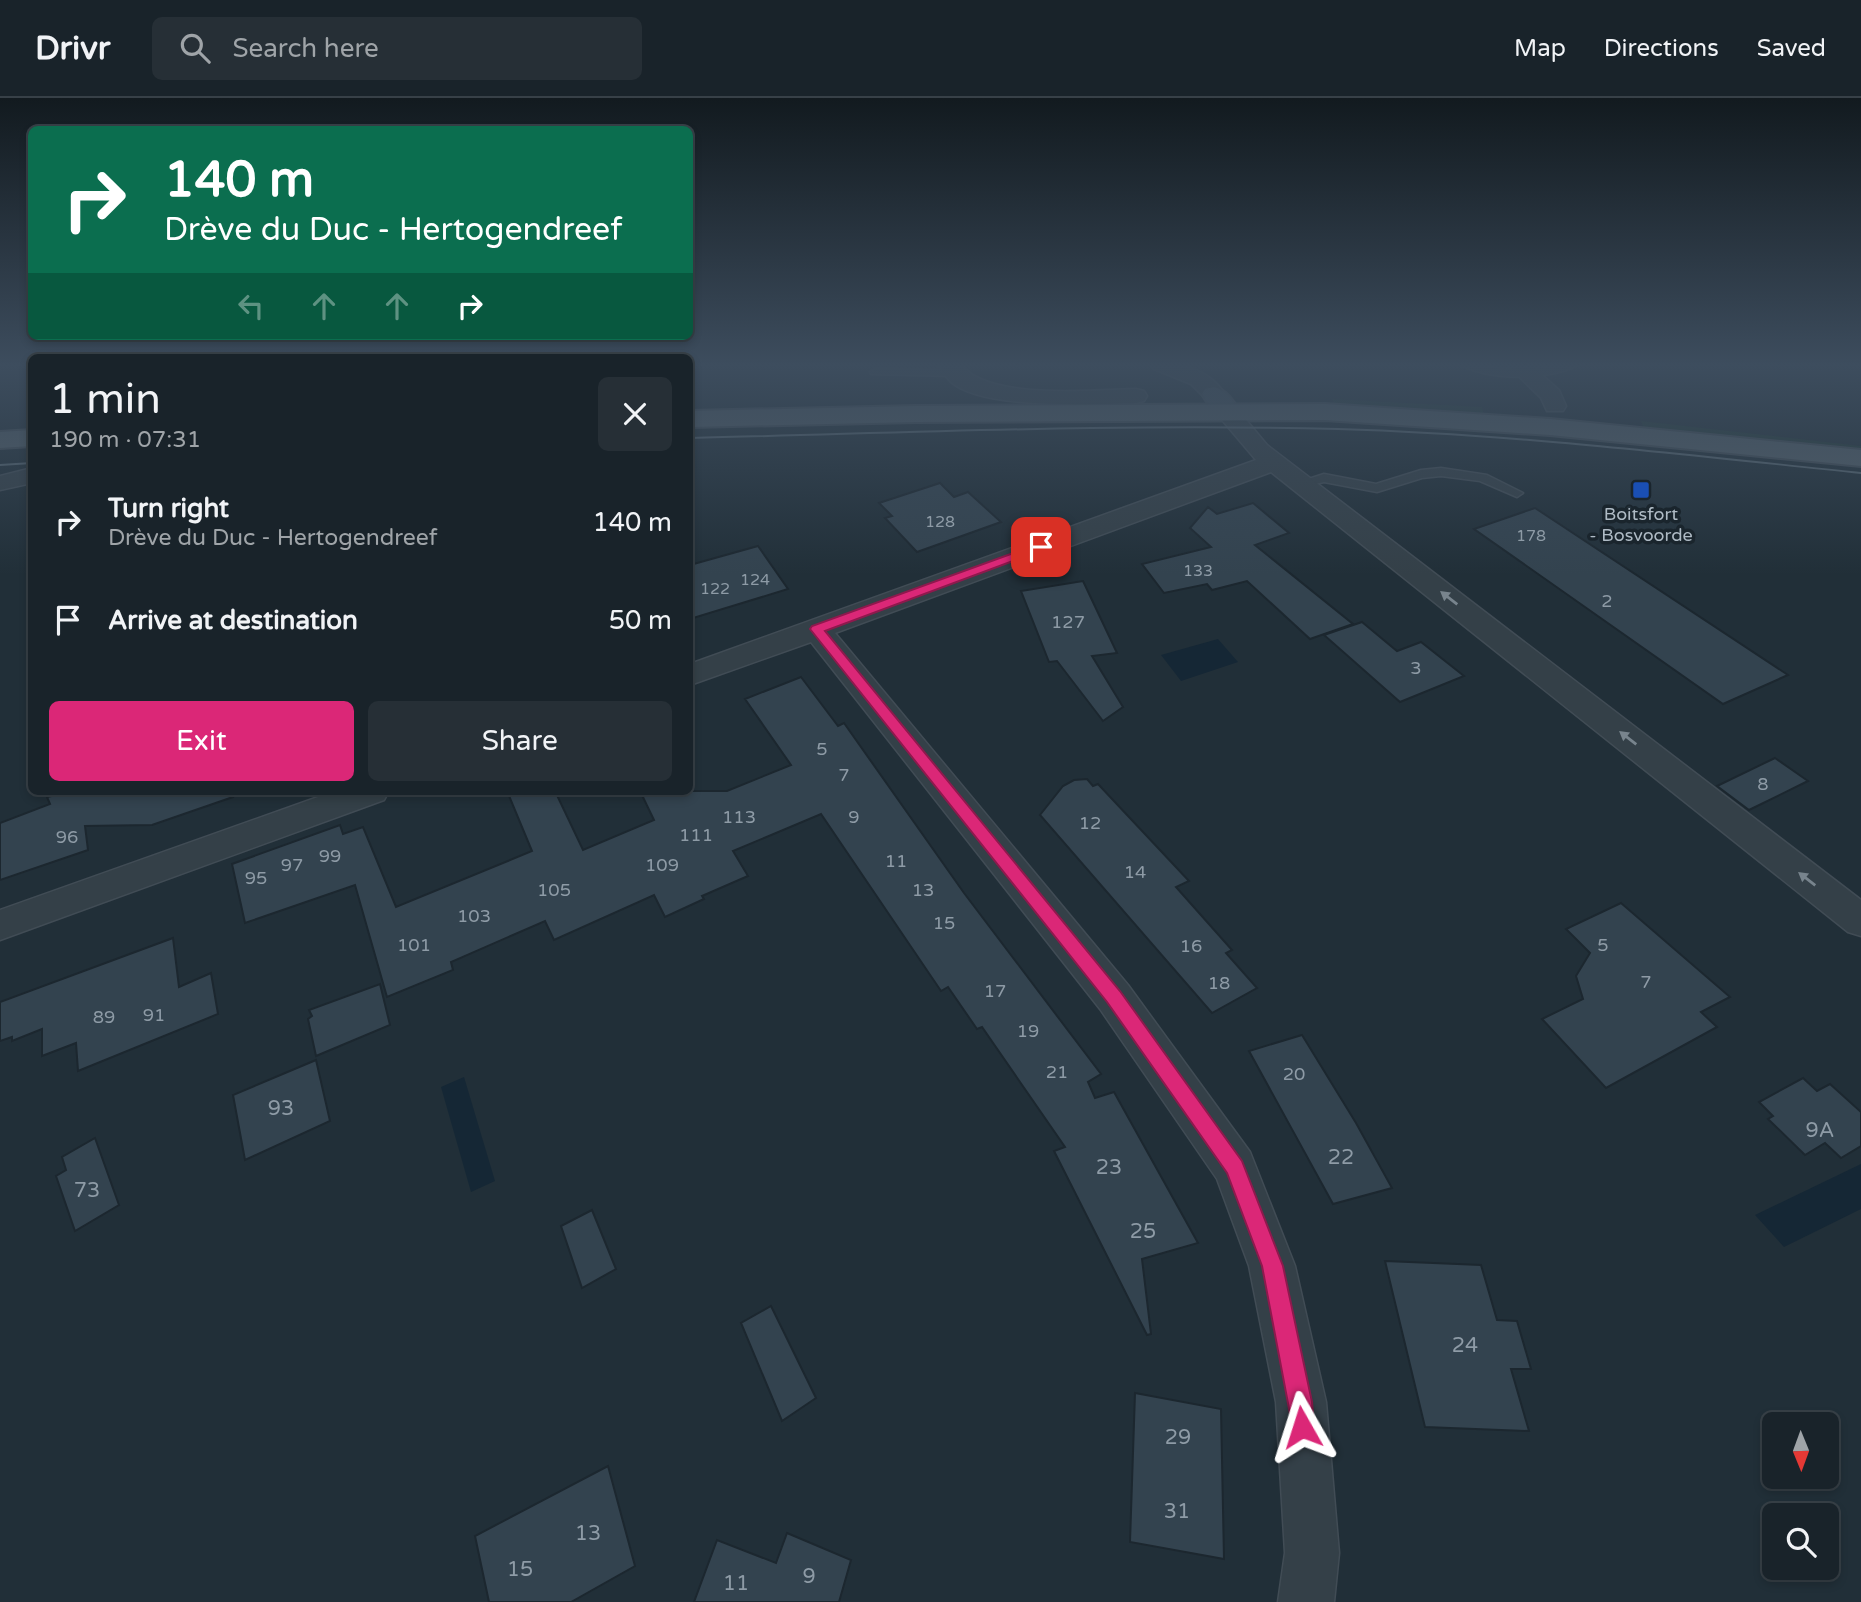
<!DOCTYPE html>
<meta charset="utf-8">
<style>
:root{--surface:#19232a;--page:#262f36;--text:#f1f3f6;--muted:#9fa4a8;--line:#374047;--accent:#db2777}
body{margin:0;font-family:"Varela Round",sans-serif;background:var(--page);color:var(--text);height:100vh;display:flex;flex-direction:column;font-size:26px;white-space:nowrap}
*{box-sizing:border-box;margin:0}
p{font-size:23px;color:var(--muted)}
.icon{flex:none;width:38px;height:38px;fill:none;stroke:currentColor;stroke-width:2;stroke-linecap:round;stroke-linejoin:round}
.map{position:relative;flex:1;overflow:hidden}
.details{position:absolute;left:28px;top:256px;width:665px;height:441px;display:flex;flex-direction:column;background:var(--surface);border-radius:10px;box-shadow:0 4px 10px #0003,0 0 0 2px var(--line)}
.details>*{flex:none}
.guide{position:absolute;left:28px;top:28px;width:665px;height:214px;border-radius:10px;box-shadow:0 4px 10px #0003,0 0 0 2px var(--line);background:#0b6e4f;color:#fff;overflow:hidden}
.needle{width:46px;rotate:179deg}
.buttons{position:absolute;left:1762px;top:1314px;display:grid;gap:14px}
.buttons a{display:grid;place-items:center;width:77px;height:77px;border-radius:10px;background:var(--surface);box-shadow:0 4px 10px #0003,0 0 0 2px var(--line);font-size:35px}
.pin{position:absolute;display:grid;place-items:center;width:60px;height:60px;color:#fff;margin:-30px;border-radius:14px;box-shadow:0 4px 10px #0006}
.me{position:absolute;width:77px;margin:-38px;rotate:354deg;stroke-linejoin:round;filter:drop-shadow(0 0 5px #0008)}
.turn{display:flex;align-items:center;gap:24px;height:147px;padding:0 21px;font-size:32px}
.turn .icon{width:91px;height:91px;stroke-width:2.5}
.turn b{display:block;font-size:49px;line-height:60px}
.lanes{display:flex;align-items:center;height:66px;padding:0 21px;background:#0003;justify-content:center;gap:35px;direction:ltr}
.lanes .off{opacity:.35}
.round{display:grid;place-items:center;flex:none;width:74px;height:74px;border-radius:10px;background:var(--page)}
.head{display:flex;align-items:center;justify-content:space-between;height:119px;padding:0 21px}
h1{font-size:42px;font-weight:600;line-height:52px}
.primary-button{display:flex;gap:14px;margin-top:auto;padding:14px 21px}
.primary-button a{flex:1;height:80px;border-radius:10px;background:var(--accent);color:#fff;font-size:28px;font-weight:600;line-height:80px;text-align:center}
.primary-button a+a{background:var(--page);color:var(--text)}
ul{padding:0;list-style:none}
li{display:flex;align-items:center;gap:21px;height:98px;padding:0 21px}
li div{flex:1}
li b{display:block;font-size:26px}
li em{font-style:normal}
header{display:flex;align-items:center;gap:42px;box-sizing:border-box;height:98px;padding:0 35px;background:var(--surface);border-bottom:2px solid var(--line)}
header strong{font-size:33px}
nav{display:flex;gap:38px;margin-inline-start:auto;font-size:24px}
.search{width:490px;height:63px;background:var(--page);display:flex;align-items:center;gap:18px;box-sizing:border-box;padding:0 24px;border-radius:10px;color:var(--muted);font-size:26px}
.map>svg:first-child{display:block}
.green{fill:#233938}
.water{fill:#152735}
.building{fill:#33434f;stroke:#1c272f;stroke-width:2}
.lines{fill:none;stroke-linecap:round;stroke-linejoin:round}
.lane-casing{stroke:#414c55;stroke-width:3}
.street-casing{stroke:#414c55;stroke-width:3}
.secondary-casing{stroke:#414c55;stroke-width:4}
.primary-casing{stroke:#414c55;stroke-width:4}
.lane{fill:#344048;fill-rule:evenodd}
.street{fill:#344048;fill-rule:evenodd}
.secondary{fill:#42505b;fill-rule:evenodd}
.primary{fill:#525f68;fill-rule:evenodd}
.tram{stroke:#56656f;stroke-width:2}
.oneway{fill:#78848d}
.route{fill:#db2777;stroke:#8e194d;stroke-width:2}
.transit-dot{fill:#1a4fb4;stroke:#1a252d;stroke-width:2.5}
.labels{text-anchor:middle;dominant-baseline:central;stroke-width:7;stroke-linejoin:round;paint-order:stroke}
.far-number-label{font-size:16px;fill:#8e9ba6}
.far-poi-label{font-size:18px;fill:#afbbc5;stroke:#1a252d}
.number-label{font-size:18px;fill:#8e9ba6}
.near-number-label{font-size:21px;fill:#8e9ba6}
</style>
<header>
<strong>Drivr</strong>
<div class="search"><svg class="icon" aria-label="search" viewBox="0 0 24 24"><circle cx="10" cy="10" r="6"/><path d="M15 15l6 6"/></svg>Search here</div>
<nav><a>Map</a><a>Directions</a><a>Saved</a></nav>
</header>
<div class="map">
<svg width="1861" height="1504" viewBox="0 0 1861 1504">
<rect width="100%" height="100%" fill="#212f38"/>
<g class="green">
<polygon points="1332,301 1482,309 1484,317 1335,308"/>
<polygon points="1641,323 1861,348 1861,353 1644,331"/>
</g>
<g class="water">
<polygon points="1218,541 1238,564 1181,583 1161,557"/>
<polygon points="464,979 495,1083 471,1094 441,989"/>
<polygon points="1861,1066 1861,1111 1784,1149 1755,1117"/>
</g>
<g class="building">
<polygon points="940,385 954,399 968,394 1001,424 917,454 885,420 892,418 879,405"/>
<polygon points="1253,405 1289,435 1255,447 1353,526 1310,541 1247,483 1212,492 1207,486 1164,495 1142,466 1211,449 1190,430 1208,409 1217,416"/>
<polygon points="1535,410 1788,577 1723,606 1474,431"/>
<polygon points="758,448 788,491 690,521 690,467"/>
<polygon points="1083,483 1117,555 1092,558 1123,609 1103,623 1057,563 1049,564 1021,493"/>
<polygon points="1362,524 1397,553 1421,544 1464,578 1400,604 1324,537"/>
<polygon points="801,579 838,628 844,625 964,795 1101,976 1088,984 1095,1000 1114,994 1198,1145 1142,1161 1151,1236 1147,1237 1054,1053 1065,1049 982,929 977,931 948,889 941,893 821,716 733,753 748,778 702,798 704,801 665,819 654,797 554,842 545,823 451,864 453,872 387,899 355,787 245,825 232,766 340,727 343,736 363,729 396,809 532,753 507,693 555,693 583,752 654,722 640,693 727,693 791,667 745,601"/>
<polygon points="1775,660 1808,683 1749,712 1717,688"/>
<polygon points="1087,681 1093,688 1098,686 1189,783 1176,789 1232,852 1226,855 1257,890 1212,915 1040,717 1063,688 1074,682"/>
<polygon points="75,693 232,693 233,699 152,727 85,728 88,752 0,782 0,725 50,706 47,699"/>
<polygon points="1621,805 1730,899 1701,914 1717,929 1606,990 1542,921 1583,901 1576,878 1590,855 1566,831"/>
<polygon points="173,840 179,889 211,875 218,916 78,973 76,945 42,958 42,931 12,943 12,939 0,943 0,904"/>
<polygon points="380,886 390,927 316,958 308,921 312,918 309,912"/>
<polygon points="1302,937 1356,1025 1392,1090 1333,1106 1249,953"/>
<polygon points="316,962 330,1023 245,1062 233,997"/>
<polygon points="1803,980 1817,993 1830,986 1861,1014 1861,1048 1841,1060 1825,1045 1805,1057 1768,1021 1773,1018 1759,1004"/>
<polygon points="95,1040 119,1107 75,1133 56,1078 66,1072 62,1059"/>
<polygon points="592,1112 616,1171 582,1190 561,1128"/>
<polygon points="1385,1163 1481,1167 1497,1222 1517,1223 1531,1271 1511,1271 1529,1333 1425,1329"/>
<polygon points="771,1208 816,1300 782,1323 741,1225"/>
<polygon points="1135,1295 1221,1311 1224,1461 1130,1444"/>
<polygon points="608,1368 635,1468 571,1504 489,1504 475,1438"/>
<polygon points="787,1435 851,1462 839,1504 694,1504 717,1442 776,1465"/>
</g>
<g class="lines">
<g class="lane-casing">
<g id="lane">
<path d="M1460,266L1527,273L1558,266H1579C1553,283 1486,283 1460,266Z"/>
<polygon points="875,271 952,272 957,275 952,278 871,276 870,274"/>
<polygon points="1441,370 1487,377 1523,395 1517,399 1480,383 1441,378 1422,380 1377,394 1324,384 1302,389 1296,385 1324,376 1376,386 1421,372"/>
</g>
</g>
<g class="street-casing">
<g id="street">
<path d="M938,266H960C989,303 1093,292 1136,291L1144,293L1147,298L1144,303L1136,305C1093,306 984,312 951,284C946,279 942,272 938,266Z"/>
<path d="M1151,266C1181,266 1207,269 1225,296L1222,301H1206L1191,286L1154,271Z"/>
<polygon points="1506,266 1530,266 1559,292 1566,308 1563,313 1547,313 1541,300"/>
<polygon points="1229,309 1237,311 1267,347 1861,802 1861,838 1848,834 1271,374 835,535 1128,887 1250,1054 1295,1168 1326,1304 1339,1455 1334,1504 1278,1504 1285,1455 1276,1304 1249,1168 1217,1081 1100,911 811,544 690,587 690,566 1256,362 1217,316 1221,311"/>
<polygon points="32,370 32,385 0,392 0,378"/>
<polygon points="335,693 389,693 384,702 0,842 0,812"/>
</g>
</g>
<g class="secondary-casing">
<path id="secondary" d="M1214,289C1227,292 1234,305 1242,316L1238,321C1218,326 1212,311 1202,296L1205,291Z"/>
</g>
<g class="primary-casing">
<g id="primary">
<polygon points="1325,306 1550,321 1861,352 1861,368 1550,337 1325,322 916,324 690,329 690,313 916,308"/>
<polygon points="32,332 32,348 0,350 0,334"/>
</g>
</g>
<use href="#lane" class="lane"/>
<use href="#street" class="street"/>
<use href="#secondary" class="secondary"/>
<use href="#primary" class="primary"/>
<g class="tram">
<path d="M690,340C906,335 1122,325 1338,331C1513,336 1687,357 1861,375"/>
<polyline points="0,367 32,365"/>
</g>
</g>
<defs><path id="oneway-solid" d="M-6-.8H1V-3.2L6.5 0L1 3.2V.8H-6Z" transform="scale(1.75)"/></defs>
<g class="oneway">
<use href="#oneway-solid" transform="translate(1449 500) rotate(-142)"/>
<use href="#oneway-solid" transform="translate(1628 640) rotate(-142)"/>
<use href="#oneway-solid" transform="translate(1807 781) rotate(-142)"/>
</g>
<linearGradient id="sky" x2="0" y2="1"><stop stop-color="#121a1f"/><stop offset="0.56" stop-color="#3d4d5e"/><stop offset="1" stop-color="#3d4d5e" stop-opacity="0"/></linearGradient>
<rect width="1861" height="477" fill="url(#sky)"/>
<polygon class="route" points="1041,445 1047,449 1045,451 825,533 1120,893 1242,1063 1283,1168 1312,1304 1314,1329 1311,1337 1302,1341 1294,1337 1262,1168 1227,1075 1107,904 810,531 812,528"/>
<rect class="transit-dot" x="1632" y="383" width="18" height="18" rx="3.5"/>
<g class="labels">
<g class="far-number-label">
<text x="940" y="424">128</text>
<text x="1531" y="438">178</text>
<text x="1198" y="473">133</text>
<text x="755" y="482">124</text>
<text x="715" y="491">122</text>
</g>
<g class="far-poi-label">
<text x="1641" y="416">Boitsfort<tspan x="1641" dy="21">- Bosvoorde</tspan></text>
</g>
<g class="number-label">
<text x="1607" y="503">2</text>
<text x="1068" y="524">127</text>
<text x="1416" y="570">3</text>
<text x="822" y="651">5</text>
<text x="844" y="677">7</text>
<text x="1763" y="686">8</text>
<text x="739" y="719">113</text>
<text x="854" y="719">9</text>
<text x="1090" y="725">12</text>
<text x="696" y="737">111</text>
<text x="67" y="739">96</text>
<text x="330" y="758">99</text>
<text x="896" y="763">11</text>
<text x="292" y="767">97</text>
<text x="662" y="767">109</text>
<text x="1135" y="774">14</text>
<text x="256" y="780">95</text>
<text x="554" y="792">105</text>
<text x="923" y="792">13</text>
<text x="474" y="818">103</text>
<text x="944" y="825">15</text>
<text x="414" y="847">101</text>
<text x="1603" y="847">5</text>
<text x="1191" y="848">16</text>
<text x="1646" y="884">7</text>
<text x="1219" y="885">18</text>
<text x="995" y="893">17</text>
<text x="154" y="917">91</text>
<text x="104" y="919">89</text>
<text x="1028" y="933">19</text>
<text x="1057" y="974">21</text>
<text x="1294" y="976">20</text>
</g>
<g class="near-number-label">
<text x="281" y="1010">93</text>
<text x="1820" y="1032">9A</text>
<text x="1341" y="1059">22</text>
<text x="1109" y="1069">23</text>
<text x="87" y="1092">73</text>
<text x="1143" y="1133">25</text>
<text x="1465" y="1247">24</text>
<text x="1178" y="1339">29</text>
<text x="1177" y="1413">31</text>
<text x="588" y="1435">13</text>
<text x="520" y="1471">15</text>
<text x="809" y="1478">9</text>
<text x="736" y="1485">11</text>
</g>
</g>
</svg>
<div class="buttons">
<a><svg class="needle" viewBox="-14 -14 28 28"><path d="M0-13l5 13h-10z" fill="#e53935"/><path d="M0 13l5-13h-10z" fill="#9fa4a8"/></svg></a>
<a><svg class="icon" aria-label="search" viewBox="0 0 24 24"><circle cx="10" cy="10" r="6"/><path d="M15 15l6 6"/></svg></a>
</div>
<div class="pin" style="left:1041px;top:449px;background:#d93025"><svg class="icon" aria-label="arrive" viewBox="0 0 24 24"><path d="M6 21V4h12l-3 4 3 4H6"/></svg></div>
<svg class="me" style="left:1302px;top:1329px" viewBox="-20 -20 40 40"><path d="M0-17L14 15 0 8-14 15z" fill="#db2777" stroke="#fff" stroke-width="4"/></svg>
<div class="guide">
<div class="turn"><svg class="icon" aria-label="right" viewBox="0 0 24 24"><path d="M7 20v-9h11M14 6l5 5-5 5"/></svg><div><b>140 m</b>Drève du Duc - Hertogendreef</div></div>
<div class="lanes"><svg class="icon off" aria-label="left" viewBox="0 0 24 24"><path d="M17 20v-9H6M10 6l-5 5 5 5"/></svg><svg class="icon off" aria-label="ahead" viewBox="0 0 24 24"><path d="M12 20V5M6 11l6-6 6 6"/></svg><svg class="icon off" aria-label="ahead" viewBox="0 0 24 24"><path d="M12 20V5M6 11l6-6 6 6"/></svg><svg class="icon" aria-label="right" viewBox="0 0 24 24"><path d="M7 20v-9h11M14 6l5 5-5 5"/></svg></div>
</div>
<section class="details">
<div class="head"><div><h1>1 min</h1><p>190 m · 07:31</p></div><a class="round"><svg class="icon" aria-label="close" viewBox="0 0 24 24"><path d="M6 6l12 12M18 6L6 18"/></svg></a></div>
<ul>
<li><svg class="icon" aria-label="right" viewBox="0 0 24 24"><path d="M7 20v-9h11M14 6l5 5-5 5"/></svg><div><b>Turn right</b><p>Drève du Duc - Hertogendreef</p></div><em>140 m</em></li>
<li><svg class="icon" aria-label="arrive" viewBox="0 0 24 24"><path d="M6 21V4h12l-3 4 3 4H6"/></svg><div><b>Arrive at destination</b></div><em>50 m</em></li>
</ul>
<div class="primary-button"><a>Exit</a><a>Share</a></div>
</section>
</div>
